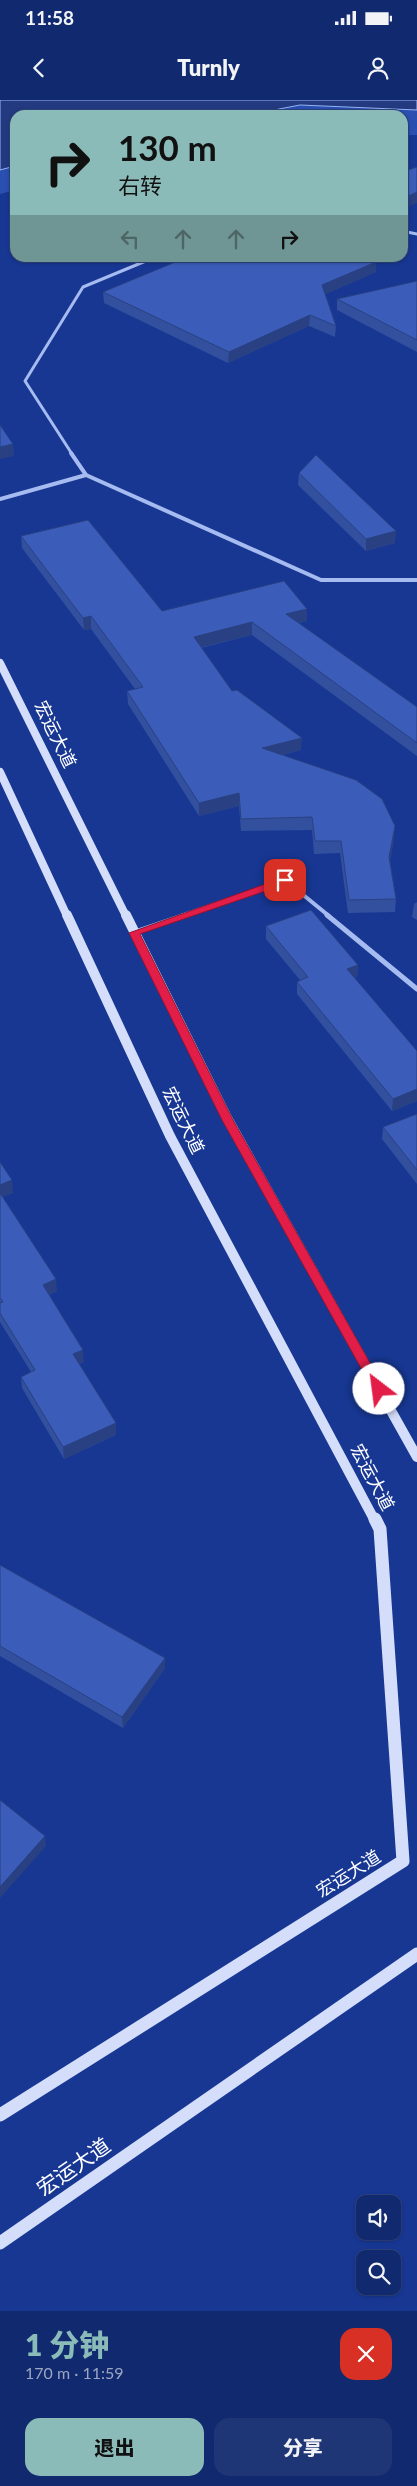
<!DOCTYPE html>
<html lang="zh">
<meta charset="utf-8">
<style>
:root{--surface:#11296e;--page:#1e3576;--text:#f1f3f6;--muted:#9ca6c2;--line:#304581;--accent:#8bbbb9}
body{margin:0;font-family:Lato,"Noto Sans SC",sans-serif;background:var(--page);color:var(--text);height:100vh;display:flex;flex-direction:column;font-size:19px;white-space:nowrap}
*{box-sizing:border-box;margin:0}
p{font-size:16px;color:var(--muted)}
.icon{flex:none;width:28px;height:28px;fill:none;stroke:currentColor;stroke-width:2;stroke-linecap:round;stroke-linejoin:round}
.map{position:relative;height:2211px;overflow:hidden}
.details{display:flex;flex-direction:column;background:var(--surface);flex:1}
.details>*{flex:none}
.top-card{position:absolute;left:10px;top:10px;width:398px;height:152px;border-radius:15px;box-shadow:0 1px 4px #0004,0 0 0 1px var(--line);background:#8bbbb9;color:#111;overflow:hidden}
.buttons{position:absolute;left:356px;top:2095px;display:grid;gap:10px}
.buttons a{display:grid;place-items:center;width:45px;height:45px;border-radius:10px;background:var(--surface);box-shadow:0 1px 4px #0004,0 0 0 1px var(--line);font-size:25px}
.pin{position:absolute;display:grid;place-items:center;width:42px;height:42px;color:#fff;margin:-21px;border-radius:10px;box-shadow:0 2px 8px #0006}
.me{position:absolute;width:55px;margin:-28px;rotate:330deg;stroke-linejoin:round;filter:drop-shadow(0 0 4px #0008)}
.turn{display:flex;align-items:center;gap:18px;height:105px;padding:0 25px;font-size:22px}
.turn .icon{width:65px;height:65px;stroke-width:2.5}
.turn b{display:block;font-size:35px;line-height:42px}
.lanes{display:flex;align-items:center;height:48px;padding:0 25px;background:#0003;justify-content:center;gap:25px;direction:ltr}
.lanes .off{opacity:.35}
.round{display:grid;place-items:center;flex:none;width:52px;height:52px;border-radius:15px;background:var(--page)}
.head{display:flex;align-items:center;justify-content:space-between;height:85px;padding:0 25px}
h1{font-size:30px;font-weight:800;line-height:38px;color:var(--accent)}
.action{display:flex;gap:10px;margin-top:auto;padding:10px 25px}
.action a{flex:1;height:58px;border-radius:15px;background:var(--accent);color:#111;font-size:20px;font-weight:800;line-height:58px;text-align:center}
.action a+a{background:var(--page);color:var(--text)}
.status{display:flex;justify-content:space-between;align-items:center;height:35px;padding:0 25px;background:var(--surface);direction:ltr}
.status svg{height:14px;fill:currentColor}
header{display:flex;justify-content:space-between;align-items:center;height:65px;padding:0 25px;background:var(--surface);font-size:22px;font-weight:800}
.map>svg:first-child{display:block}
.green{fill:#294fb1}
.water{fill:#233a80;stroke:#98b3f3}
.lines{fill:none;stroke-linecap:round;stroke-linejoin:round}
.minor-far2{stroke:#a6bbf0;stroke-width:3}
.minor-far1{stroke:#a6bbf0;stroke-width:4}
.minor{stroke:#a6bbf0;stroke-width:5}
.secondary-far2{stroke:#d4defb;stroke-width:8}
.secondary-far1{stroke:#d4defb;stroke-width:10}
.secondary{stroke:#d4defb;stroke-width:13}
.wall{fill:#33509f}
.shaded-wall{fill:#294182}
.building{fill:#3b5db9;stroke:#294182}
.route{fill:#e11d48;stroke:#92132f}
.labels{text-anchor:middle;dominant-baseline:central;stroke-width:4;stroke-linejoin:round;paint-order:stroke}
.street-label{font-size:18px;fill:#fff;stroke:#173793}
.near-street-label{font-size:21px;fill:#fff;stroke:#173793}
</style>
<div class="status"><b>11:58</b><svg viewBox="0 0 49 12"><path d="M0 12V9h3v3zM5 12V6h3v6zM10 12V3h3v9zM15 12V0h3v12zM26 1h20v11H26zM47 4h2v5h-2z"/></svg></div>
<header><svg class="icon" aria-label="back" viewBox="0 0 24 24"><path d="M15 5l-7 7 7 7"/></svg>Turnly<svg class="icon" aria-label="person" viewBox="0 0 24 24"><circle cx="12" cy="8" r="4"/><path d="M4 21q1-7 8-7t8 7"/></svg></header>
<div class="map">
<svg width="417" height="2211" viewBox="0 0 417 2211">
<rect width="100%" height="100%" fill="#173793"/>
<polygon class="green" points="0,0 417,0 417,35 403,35 402,15 15,15 15,90 0,94"/>
<polygon class="water" points="0,0 417,0 417,10 300,5 248,15 15,15 15,66 0,70"/>
<g class="lines">
<g class="minor-far2">
<polyline points="402,131 417,134"/>
<polyline points="72,354 25,281 83,187 153,158"/>
</g>
<g class="minor-far1">
<polyline points="71,353 86,375 321,480 417,480"/>
<polyline points="0,399 86,375"/>
<polyline points="181,816 285,780 329,816"/>
</g>
<g class="minor">
<polyline points="327,815 417,889"/>
<polyline points="135,832 185,815"/>
</g>
<g class="secondary-far2">
<polyline points="0,563 126,816"/>
<polyline points="0,672 67,816"/>
</g>
<g class="secondary-far1">
<polyline points="67,815 170,1036 375,1421"/>
<polyline points="126,815 228,1020 417,1357"/>
</g>
<g class="secondary">
<polyline points="0,2015 403,1761 380,1429 375,1419"/>
<polyline points="0,2143 417,1854"/>
</g>
</g>
<g class="wall">
<polygon points="376,162 376,172 325,194 336,226 335,237 309,226 228,263 104,203 103,192"/>
<polygon points="417,181 417,252 337,210 337,199"/>
<polygon points="299,373 395,443 366,451 298,385"/>
<polygon points="21,436 162,511 307,509 307,521 299,523 417,607 417,656 252,535 201,548 232,591 301,650 283,655 394,738 390,761 396,799 395,812 348,813 340,753 314,754 312,730 241,731 239,706 199,716 128,604 127,591 135,589 91,529 84,530 22,448"/>
<polygon points="417,802 417,820 412,817 414,804"/>
<polygon points="266,826 358,865 357,877 354,878 417,951 417,1001 392,1011 297,894 297,882 300,880 266,839"/>
<polygon points="417,1014 417,1084 382,1039 383,1027"/>
<polygon points="0,1062 13,1093 2,1097 57,1191 49,1195 84,1262 79,1264 116,1335 64,1359 22,1288 21,1277 31,1272 0,1222"/>
<polygon points="0,1465 165,1568 123,1628 0,1556"/>
</g>
<g class="shaded-wall">
<polygon points="417,92 417,103 402,109 402,99"/>
<polygon points="376,162 376,172 322,196 322,185"/>
<polygon points="310,215 309,226 228,263 229,252"/>
<polygon points="13,344 14,356 0,359 0,347"/>
<polygon points="396,431 395,443 366,451 366,439"/>
<polygon points="307,509 307,521 286,526 286,514"/>
<polygon points="91,516 91,529 84,530 83,518"/>
<polygon points="252,522 252,535 194,549 194,537"/>
<polygon points="302,638 301,650 262,660 262,648"/>
<polygon points="239,693 239,706 199,716 199,703"/>
<polygon points="395,726 394,738 388,770 389,757"/>
<polygon points="358,865 357,877 346,881 347,869"/>
<polygon points="417,989 417,1001 392,1011 393,999"/>
<polygon points="12,1080 13,1093 0,1098 0,1085"/>
<polygon points="56,1179 57,1191 44,1197 43,1185"/>
<polygon points="83,1250 84,1262 74,1266 73,1254"/>
<polygon points="116,1323 116,1335 64,1359 63,1347"/>
<polygon points="165,1558 165,1568 123,1628 122,1617"/>
<polygon points="45,1736 46,1746 0,1798 0,1787"/>
</g>
<g class="building">
<polygon points="417,67 417,92 402,99 402,72"/>
<polygon points="185,158 367,158 376,162 322,185 336,226 310,215 229,252 103,192"/>
<polygon points="417,181 417,240 337,199"/>
<polygon points="0,325 13,344 0,347"/>
<polygon points="316,355 396,431 366,439 299,373"/>
<polygon points="88,420 162,511 284,481 307,509 286,514 417,607 417,643 252,522 194,537 232,591 237,590 302,638 262,648 356,680 382,699 395,726 389,757 396,799 349,800 341,741 315,741 312,717 241,719 239,693 199,703 127,591 143,587 91,516 83,518 21,436"/>
<polygon points="311,810 358,865 347,869 417,951 417,989 393,999 297,882 308,877 266,826"/>
<polygon points="417,1014 417,1070 383,1027"/>
<polygon points="0,1062 12,1080 0,1085"/>
<polygon points="0,1093 56,1179 43,1185 83,1250 73,1254 116,1323 63,1347 21,1277 35,1270 0,1213 0,1203 3,1202 0,1198"/>
<polygon points="0,1465 165,1558 122,1617 0,1546"/>
<polygon points="0,1700 45,1736 0,1787"/>
</g>
<polygon class="route" points="285,777 290,780 289,783 140,834 233,1020 383,1286 385,1289 383,1293 375,1293 222,1020 129,833"/>
<g class="labels">
<g class="street-label">
<text transform="translate(56 634) rotate(64)">宏运大道</text>
<text transform="translate(184 1020) rotate(64)">宏运大道</text>
<text transform="translate(373 1377) rotate(62)">宏运大道</text>
<text transform="translate(348 1773) rotate(-32)">宏运大道</text>
</g>
<g class="near-street-label">
<text transform="translate(73 2066) rotate(-35)">宏运大道</text>
</g>
</g>
</svg>
<div class="buttons">
<a><svg class="icon" aria-label="sound" viewBox="0 0 24 24"><path d="M4 9h4l5-4v14l-5-4H4zM17 9q2 3 0 6"/></svg></a>
<a><svg class="icon" aria-label="search" viewBox="0 0 24 24"><circle cx="10" cy="10" r="6"/><path d="M15 15l6 6"/></svg></a>
</div>
<div class="pin" style="left:285px;top:780px;background:#d93025"><svg class="icon" aria-label="arrive" viewBox="0 0 24 24"><path d="M6 21V4h12l-3 4 3 4H6"/></svg></div>
<svg class="me" style="left:379px;top:1289px" viewBox="-20 -20 40 40"><circle r="19" fill="#fff"/><path d="M0-13L10 11 0 6-10 11z" fill="#e11d48"/></svg>
<div class="top-card">
<div class="turn"><svg class="icon" aria-label="right" viewBox="0 0 24 24"><path d="M7 20v-9h11M14 6l5 5-5 5"/></svg><div><b>130 m</b>右转</div></div>
<div class="lanes"><svg class="icon off" aria-label="left" viewBox="0 0 24 24"><path d="M17 20v-9H6M10 6l-5 5 5 5"/></svg><svg class="icon off" aria-label="ahead" viewBox="0 0 24 24"><path d="M12 20V5M6 11l6-6 6 6"/></svg><svg class="icon off" aria-label="ahead" viewBox="0 0 24 24"><path d="M12 20V5M6 11l6-6 6 6"/></svg><svg class="icon" aria-label="right" viewBox="0 0 24 24"><path d="M7 20v-9h11M14 6l5 5-5 5"/></svg></div>
</div>
</div>
<section class="details">
<div class="head"><div><h1>1 分钟</h1><p>170 m · 11:59</p></div><a class="round" style="background:#d93025;color:#fff"><svg class="icon" aria-label="close" viewBox="0 0 24 24"><path d="M6 6l12 12M18 6L6 18"/></svg></a></div>
<div class="action"><a>退出</a><a>分享</a></div>
</section>
